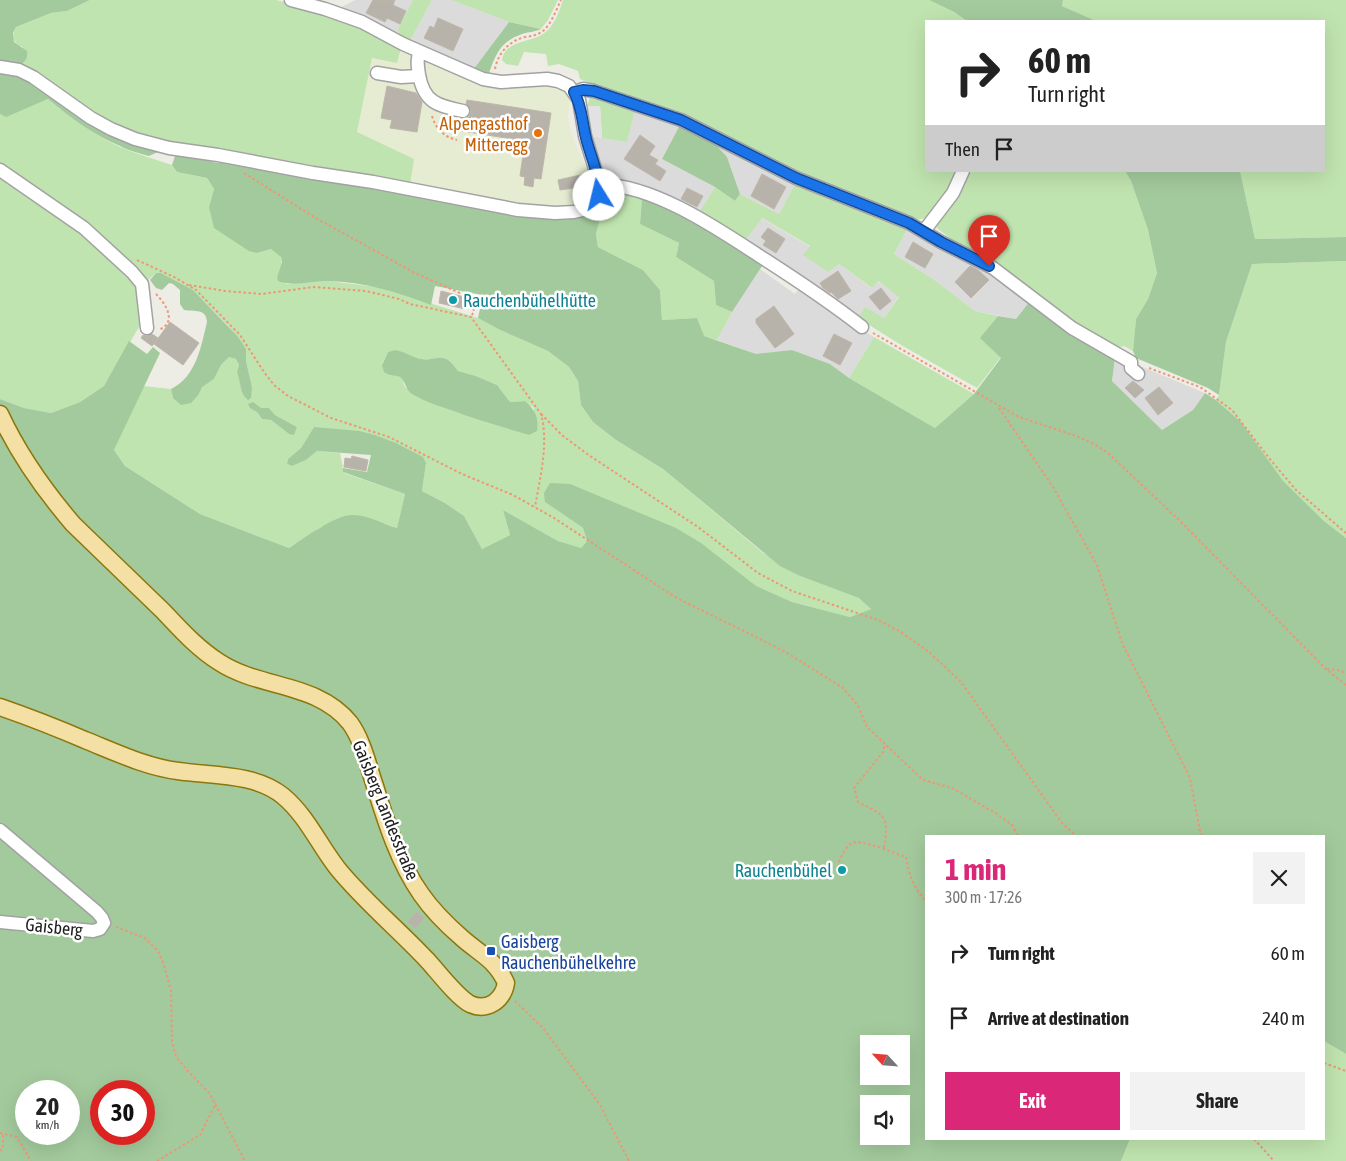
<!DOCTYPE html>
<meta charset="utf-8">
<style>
:root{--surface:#fff;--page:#f2f2f2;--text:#222;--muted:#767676;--accent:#db2777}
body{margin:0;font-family:"Asap Condensed",sans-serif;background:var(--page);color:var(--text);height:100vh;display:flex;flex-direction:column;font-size:19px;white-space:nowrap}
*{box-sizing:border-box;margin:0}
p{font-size:16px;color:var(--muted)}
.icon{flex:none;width:28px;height:28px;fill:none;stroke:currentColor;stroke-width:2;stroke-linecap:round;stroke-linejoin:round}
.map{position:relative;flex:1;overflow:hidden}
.details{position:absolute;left:925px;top:835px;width:400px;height:305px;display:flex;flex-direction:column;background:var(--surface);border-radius:0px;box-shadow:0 5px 20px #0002}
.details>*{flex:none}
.top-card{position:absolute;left:925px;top:20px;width:400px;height:152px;border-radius:0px;box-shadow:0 5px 20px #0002;background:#fff;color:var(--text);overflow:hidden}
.needle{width:32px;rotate:296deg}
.controls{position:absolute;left:860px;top:1035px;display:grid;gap:10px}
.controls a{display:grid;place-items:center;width:50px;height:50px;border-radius:0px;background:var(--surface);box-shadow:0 5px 20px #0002;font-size:25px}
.speed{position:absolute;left:15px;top:1080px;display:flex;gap:10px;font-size:25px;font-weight:700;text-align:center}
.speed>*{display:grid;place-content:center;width:65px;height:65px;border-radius:50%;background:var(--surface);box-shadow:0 5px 20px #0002;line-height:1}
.speed small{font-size:12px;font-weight:400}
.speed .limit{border:8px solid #d22;background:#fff;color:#111}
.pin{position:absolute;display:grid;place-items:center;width:42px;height:42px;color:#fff;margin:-51px -21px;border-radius:50% 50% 50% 0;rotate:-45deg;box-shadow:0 0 5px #0007}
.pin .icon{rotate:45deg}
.me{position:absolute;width:55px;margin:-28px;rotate:351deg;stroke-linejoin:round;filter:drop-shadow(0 0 4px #0008)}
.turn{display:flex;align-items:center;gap:18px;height:105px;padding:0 20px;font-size:22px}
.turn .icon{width:65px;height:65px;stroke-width:2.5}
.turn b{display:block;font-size:35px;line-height:42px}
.then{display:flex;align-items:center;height:48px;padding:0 20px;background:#0003;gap:10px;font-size:19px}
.round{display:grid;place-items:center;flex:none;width:52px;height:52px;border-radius:0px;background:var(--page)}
.headline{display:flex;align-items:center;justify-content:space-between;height:85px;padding:0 20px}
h1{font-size:30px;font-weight:700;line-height:38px;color:var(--accent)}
.action{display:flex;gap:10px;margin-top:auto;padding:10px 20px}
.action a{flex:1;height:58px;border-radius:0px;background:var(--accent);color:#fff;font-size:20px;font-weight:700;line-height:58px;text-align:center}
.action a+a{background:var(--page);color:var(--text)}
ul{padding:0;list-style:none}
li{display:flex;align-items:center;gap:15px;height:65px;padding:0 20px}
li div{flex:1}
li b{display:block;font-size:19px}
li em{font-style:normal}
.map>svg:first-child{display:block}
.residential{fill:#dcdbdb}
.farmland{fill:#e5ecd2}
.grass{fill:#c0e4af;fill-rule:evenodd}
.forest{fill:#a3ca9d;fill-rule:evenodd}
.parking{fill:#e2e2e2}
.building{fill:#b7b3ab;stroke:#bfb6a8}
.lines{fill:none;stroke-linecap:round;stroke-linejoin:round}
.minor-casing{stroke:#a2a2a2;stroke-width:15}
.major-casing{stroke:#8c770c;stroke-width:19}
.path{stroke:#ee9676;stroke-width:2;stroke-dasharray:2.5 2.5;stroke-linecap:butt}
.minor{stroke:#fff;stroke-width:12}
.major{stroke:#f4dfa4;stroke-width:16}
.route-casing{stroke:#114b97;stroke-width:12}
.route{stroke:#1a73e8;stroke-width:9}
.food-dot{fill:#e8710a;stroke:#fff;stroke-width:2}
.culture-dot{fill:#0f9aa8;stroke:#fff;stroke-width:2}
.transit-dot{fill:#1a4fb4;stroke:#fff;stroke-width:2}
.labels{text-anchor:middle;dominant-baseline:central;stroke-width:5;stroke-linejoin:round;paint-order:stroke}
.food-label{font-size:18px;fill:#c56008;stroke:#fff;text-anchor:end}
.culture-label{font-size:18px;fill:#0d838f;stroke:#fff;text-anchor:start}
.street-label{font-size:18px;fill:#1e1e1e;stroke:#fff}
.transit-label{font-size:18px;fill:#164399;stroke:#fff;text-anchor:start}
</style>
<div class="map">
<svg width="1346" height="1161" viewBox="0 0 1346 1161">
<rect width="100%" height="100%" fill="#eeede5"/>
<g class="residential">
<polygon points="355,0 413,0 398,29 400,39 338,9"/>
<polygon points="432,0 451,0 509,22 473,70 409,43"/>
<polygon points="636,107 681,123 662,159 715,187 698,214 611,180 600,173 591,136 627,142"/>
<polygon points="708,136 796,182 779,214 740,194 727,157"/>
<polygon points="761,218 839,264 871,288 877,281 899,296 884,318 858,318 744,242"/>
<polygon points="909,226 985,267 1030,301 1016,319 975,311 933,279 894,254"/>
<polygon points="760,269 795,294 801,286 839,315 874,337 849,378 830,364 792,350 756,354 717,340 732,312"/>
<polygon points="1115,358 1135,364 1205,393 1193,410 1162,430 1112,381"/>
</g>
<polygon class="farmland" points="401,48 475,83 490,86 535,85 566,91 570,97 568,118 572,136 594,185 595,192 592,199 586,204 574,208 509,204 410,185 357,133 372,57"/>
<g class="grass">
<path d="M90,0H276L325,12L352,23L401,48L397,63L372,58L357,132L414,159L410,185L233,153L215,148L191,147L166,143L112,125L20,67L23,47C13,44 11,37 16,27L51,13L67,11Z"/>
<polygon points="413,0 432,0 409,43 400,39 398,29"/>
<polygon points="451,0 558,0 548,20 541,29 509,22"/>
<path d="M563,0H929L954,12L967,21H926V171H958L946,196L927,218L913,220L799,175L639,102L580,79L578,71L559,64L548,66L546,54L524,52L518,66L506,64L502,60C505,40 530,43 543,34C554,27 559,12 563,0Z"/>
<polygon points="1063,0 1346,0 1346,237 1255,239 1240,171 1324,171 1324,21 1096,21 1062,6"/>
<polygon points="597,95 636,107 627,142 602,138 600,106 587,106 590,97"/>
<path d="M48,99C70,117 94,135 120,147C137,154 155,159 172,165L177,172L207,178L214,189L209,207L257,253L271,249C287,258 281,263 277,277L287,284L328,281L378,287L478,318L498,329L548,351L569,367L578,381L581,405L593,422L616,440L663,469L762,552L800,576L860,598L871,609L850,617L792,602L545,502L583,528L587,541L580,549L558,541L503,510L510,535L482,549L464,516L445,503L422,491L426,463L314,427L301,448L288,459L287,464L292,466L306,460L317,451L340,453L344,473L405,494L397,528L364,517L321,527L289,548L200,514L125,466L114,450L143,386L171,389L173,398L199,394L202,386L214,379L221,365L229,357L236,359L239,365L237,372L241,380L240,386L252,387L246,361V349L227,325L193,290L161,273H156L138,289L142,322L104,386L80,402L51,413L24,408L0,399V114L6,116ZM395,350C403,351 409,355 417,358C435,364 444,347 458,371L476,376L497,385L510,402L525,401L534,408L529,435L438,405L405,387L402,379L382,364L388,352ZM269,408L275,415L297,427L289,434L271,420L262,419L257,412Z"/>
<polygon points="967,171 1125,171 1131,181 1148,230 1157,273 1148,299 1136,319 1133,351 1124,346 1117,348 1099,340 956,243 937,228 937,224"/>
<polygon points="796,182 909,226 894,254 933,279 975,311 998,316 981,338 1001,357 977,388 901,345 858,318 865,307 884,318 899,297 878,281 872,288 839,264 828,272 803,255 810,246 762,218 744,242 698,214 715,187 735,201 740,194 779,214"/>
<polygon points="613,191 642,198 640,224 679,243 676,257 714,281 716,305 732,312 717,340 703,336 697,318 662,320 660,290 643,270 598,247 596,234 600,219 594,212"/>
<polygon points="1346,261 1346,538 1324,521 1282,481 1241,422 1216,400 1219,395 1226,342 1252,264"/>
<polygon points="874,337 974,394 935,428 849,378"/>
<polygon points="1324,1041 1346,1054 1346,1161 1121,1161 1130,1139 1324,1139"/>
</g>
<g class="forest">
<path d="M0,0H90L67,11L51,13L16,27L13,33L14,42L27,51C28,58 26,61 20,65L65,99L161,147L158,152L149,156C139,153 129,151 120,146C93,135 70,117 48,99L6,117L0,114Z"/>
<polygon points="929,0 1063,0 1062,6 1096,21 967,21 954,12"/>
<path d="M509,22L541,29C535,32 528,32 522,34C500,42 496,54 489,73H481L473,70Z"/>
<polygon points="681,123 708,136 727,157 740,194 735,201 715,187 662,159"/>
<path d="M176,153L217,163L228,160L572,217L594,212L600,219L596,234L598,247L643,270L660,290L662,320L697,318L704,336L756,354L792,350L830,364L849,378L935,428L974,394L1001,358L980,338L998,316L1016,319L1030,301L1115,358L1112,381L1162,430L1193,410L1205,393L1216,400L1241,422L1283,481L1324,521L1346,538V1054L1324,1041V836H926V1139H1130L1121,1161H0V399L24,408L51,413L80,402L104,386L129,341L147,354L153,347L160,353L114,450L125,466L200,514L289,548C303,539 335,515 352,515C366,514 383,524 397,528L405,494L343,472V468L367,472L371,455L317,451L306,460L292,466L287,464L288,459L301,448L314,427L359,431L375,435L396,443L423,457L426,463L422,491L445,503L464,516L482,549L510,535L503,510L558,541L581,548L587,541L583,528L545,502L544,493L550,483L570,484L676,528L701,543L756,586L792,602L850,617L871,609L859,598L800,576L780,566L663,469L616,440L593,422L581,405L578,381L569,367L548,351L498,329L478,318L480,309L492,304L493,297L435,286L431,305C398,292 364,282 328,281C312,281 294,287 278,281L277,277L282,262L281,257L271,249L257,253L249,251L214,228L209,207L214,189L207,178L177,172L172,165ZM869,1044H901V1076H869ZM26,1091H69V1134H26ZM101,1091H144V1134H101ZM869,1104H901V1136H869Z"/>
<polygon points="1125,171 1240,171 1255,239 1346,237 1346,261 1252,264 1226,342 1219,395 1208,388 1136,358 1133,351 1136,319 1148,299 1157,273 1148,230 1131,181"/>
<polygon points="642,198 676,210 764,263 732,312 716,305 714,281 676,257 679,243 640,224"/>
<path d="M156,273H161L193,290L238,337L246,349V361L252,387L251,398L248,400C239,393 241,381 237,372L239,365L236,359L229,357L221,365L214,379L202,387L199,394L191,403L181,405L173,398L171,389C196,377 201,347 207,322C206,308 195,312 184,310L180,304V290L173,284L169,283L162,290L156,288L150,280Z"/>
<path d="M395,350C403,351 409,355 417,358C435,364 443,347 458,371L476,376L497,385L510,402L525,401C535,409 539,418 537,431L529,435C503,427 477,420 451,410C438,406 424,401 412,394C406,390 406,383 401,378C397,374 390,377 384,372L382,365L388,352Z"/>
<polygon points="253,402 261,408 269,408 275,415 297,427 294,435 289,434 271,420 262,419 257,412 250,408 248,404"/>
</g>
<polygon class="parking" points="587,106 600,106 602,138 591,136 580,107"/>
<g class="building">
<polygon points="373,0 395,0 393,5 406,11 400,24 387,18 385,22 366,13"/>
<polygon points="438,18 463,29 453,51 424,38 430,26 434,28"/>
<polygon points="387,86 416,93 422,102 417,132 390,128 392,120 381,118"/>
<polygon points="467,100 551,113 541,179 534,178 533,187 524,185 525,177 520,176 525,141 462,131 464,119 469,117 471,112 470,108 466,104"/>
<polygon points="640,135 655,146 649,155 658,160 655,164 666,171 660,181 624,159"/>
<polygon points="585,174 588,186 560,190 558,180"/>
<polygon points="762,174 786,187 774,209 751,196"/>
<polygon points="687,188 703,196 697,207 681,199"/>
<polygon points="768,228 785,239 776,253 763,245 766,241 761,237"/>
<polygon points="913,242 933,254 925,268 905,257"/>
<polygon points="970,266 978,270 989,280 971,298 955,282"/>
<polygon points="838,271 851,291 838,299 831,292 830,293 823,288 820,283"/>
<polygon points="881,288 891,301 880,310 869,297"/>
<polygon points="441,291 468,298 465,309 439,303"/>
<polygon points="774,306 794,334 775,348 756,323 756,319"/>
<polygon points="170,322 199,343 183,365 154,344"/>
<polygon points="152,334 158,338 152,346 141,338 143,335 147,336"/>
<polygon points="834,334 852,343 840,365 823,356"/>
<polygon points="1133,381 1144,390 1135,398 1125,388"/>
<polygon points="1159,387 1173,403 1158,415 1145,398"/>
<polygon points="352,456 368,460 366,471 344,467 345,458 351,459"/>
<polygon points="417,912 424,918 415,928 408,922"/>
</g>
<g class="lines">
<g class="minor-casing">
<g id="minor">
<path d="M420,52C416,60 418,66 419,75C424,102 437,106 463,111"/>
<polyline points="0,67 19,70 33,77 91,118 111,129 135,139 169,148 218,155 313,173 373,182 518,210 555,213 574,212 587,209 595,203 599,195 600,185 585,136 579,100 569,86 558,81 547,79 501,82 483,79 403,44 362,22 325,9 291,0"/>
<polyline points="377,73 401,77 419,76"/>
<polyline points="575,92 583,89 594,91 681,120 796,178 909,223 941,242 993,268 1072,328 1131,362 1131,368 1138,374"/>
<polyline points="0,170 84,228 132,272 142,284 147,328"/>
<path d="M600,185C650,183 717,228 758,255C794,278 829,301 862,327"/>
<polyline points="924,231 953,193 963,171"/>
<polyline points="0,830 97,912 102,918 104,923 100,929 93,931 0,922"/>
</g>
</g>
<g class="major-casing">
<path id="major" d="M0,414C19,455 44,490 73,524C103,553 133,582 163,611C180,629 197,648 219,662C260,689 317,682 350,723C363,741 368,766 375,786C386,822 399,863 421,894C432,910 447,925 462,938C480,954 496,960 506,983C503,1000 488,1012 470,1004C457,997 438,972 428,961C398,929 365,902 338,869C319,845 307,816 283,796C255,773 212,776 178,771C146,767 115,752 85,740C57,728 29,717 0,707"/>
</g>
<g class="path">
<path d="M495,69C498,53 509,41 525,37C532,36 538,35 543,31C552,23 556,10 561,0"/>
<path d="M432,116C436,129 444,137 457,140"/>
<polyline points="244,173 314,217 413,272 471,298 474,311 471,317"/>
<polyline points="137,260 174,277 196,290 240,335 264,372 274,385 288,396 331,418 389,437 462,474 513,495 554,518 675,597 784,651 843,688 858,706 867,727 923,780 952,788 997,814 1012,825 1018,836"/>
<path d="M189,285L225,291L262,294L313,287L366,291L399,299L410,304L471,317L541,414C549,443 540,478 535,507"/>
<path d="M156,294C166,304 178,323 158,330"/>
<polyline points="873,333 1019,417 1076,436 1094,444 1108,453 1181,522 1326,669 1346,685"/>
<polyline points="1149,368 1200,387 1232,410 1269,458 1296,490 1346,533"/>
<polyline points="999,408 1053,487 1097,565 1122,643 1190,778 1201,836"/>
<polyline points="541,414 563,436 590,456 698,527 758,573 792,591 878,620 901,632 930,653 961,682 1062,823 1076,836"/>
<polyline points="1327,669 1340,670 1346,674"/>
<path d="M884,848C889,815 886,816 858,802L854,788L883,752L885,744"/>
<path d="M842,870L838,867C839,859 846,843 856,842C868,842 894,853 906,857C909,875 914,889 926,901"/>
<polyline points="116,927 145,938 158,951 164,965 171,991 172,1042 176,1057 187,1070 210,1094 245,1161"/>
<polyline points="515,1001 543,1028 600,1105 629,1161"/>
<polyline points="1324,1063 1346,1071"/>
<polyline points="0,1133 17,1137 31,1161"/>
<polyline points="1254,1139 1274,1161"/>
<polyline points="0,1151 3,1148 3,1133"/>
<polyline points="157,1161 200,1135 216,1103"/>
</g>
<use href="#minor" class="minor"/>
<use href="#major" class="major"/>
</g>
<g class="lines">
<g class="route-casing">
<path id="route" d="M599,195C601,178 590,155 586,138C582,122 582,106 574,92L583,90L594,91L681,120L796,178L909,223L941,242L989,266"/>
</g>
<use href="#route" class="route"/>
</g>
<circle class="food-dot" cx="538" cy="133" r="5"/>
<g class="culture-dot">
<circle cx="453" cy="300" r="5"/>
<circle cx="842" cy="870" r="5"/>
</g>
<rect class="transit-dot" x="486" y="946" width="10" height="10" rx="2.5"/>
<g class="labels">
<g class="food-label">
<text x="528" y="123">Alpengasthof<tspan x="528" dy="21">Mitteregg</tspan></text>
</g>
<g class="culture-label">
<text x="463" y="300">Rauchenbühelhütte</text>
<text x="832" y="870" text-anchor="end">Rauchenbühel</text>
</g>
<g class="street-label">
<text transform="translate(386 810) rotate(68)">Gaisberg Landesstraße</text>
<text transform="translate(54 927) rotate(6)">Gaisberg</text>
</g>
<g class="transit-label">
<text x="501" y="941">Gaisberg<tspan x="501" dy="21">Rauchenbühelkehre</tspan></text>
</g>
</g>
</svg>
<div class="controls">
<a><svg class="needle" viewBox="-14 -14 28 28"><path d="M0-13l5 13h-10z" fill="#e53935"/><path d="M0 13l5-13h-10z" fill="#767676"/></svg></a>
<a><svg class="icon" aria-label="sound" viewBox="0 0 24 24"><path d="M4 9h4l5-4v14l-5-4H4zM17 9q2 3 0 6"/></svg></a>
</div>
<div class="speed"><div>20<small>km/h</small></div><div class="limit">30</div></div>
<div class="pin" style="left:989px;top:266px;background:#d93025"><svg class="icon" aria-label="arrive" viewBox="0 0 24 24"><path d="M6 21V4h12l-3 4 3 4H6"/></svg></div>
<svg class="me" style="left:599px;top:195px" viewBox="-20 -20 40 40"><circle r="19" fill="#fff"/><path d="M0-13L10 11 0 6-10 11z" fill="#1a73e8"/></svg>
<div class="top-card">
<div class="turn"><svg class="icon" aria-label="right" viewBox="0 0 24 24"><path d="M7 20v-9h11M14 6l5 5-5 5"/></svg><div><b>60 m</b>Turn right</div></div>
<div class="then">Then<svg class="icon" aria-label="arrive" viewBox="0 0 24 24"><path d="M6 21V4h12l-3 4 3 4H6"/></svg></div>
</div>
<section class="details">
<div class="headline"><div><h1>1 min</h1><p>300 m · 17:26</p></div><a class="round"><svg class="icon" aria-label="close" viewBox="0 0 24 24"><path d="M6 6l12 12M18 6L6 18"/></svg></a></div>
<ul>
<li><svg class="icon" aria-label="right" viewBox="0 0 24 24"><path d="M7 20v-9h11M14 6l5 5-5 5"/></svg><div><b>Turn right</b></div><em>60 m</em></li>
<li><svg class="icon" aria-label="arrive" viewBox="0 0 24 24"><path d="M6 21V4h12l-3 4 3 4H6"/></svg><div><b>Arrive at destination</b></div><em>240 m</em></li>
</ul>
<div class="action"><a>Exit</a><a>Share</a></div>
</section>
</div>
